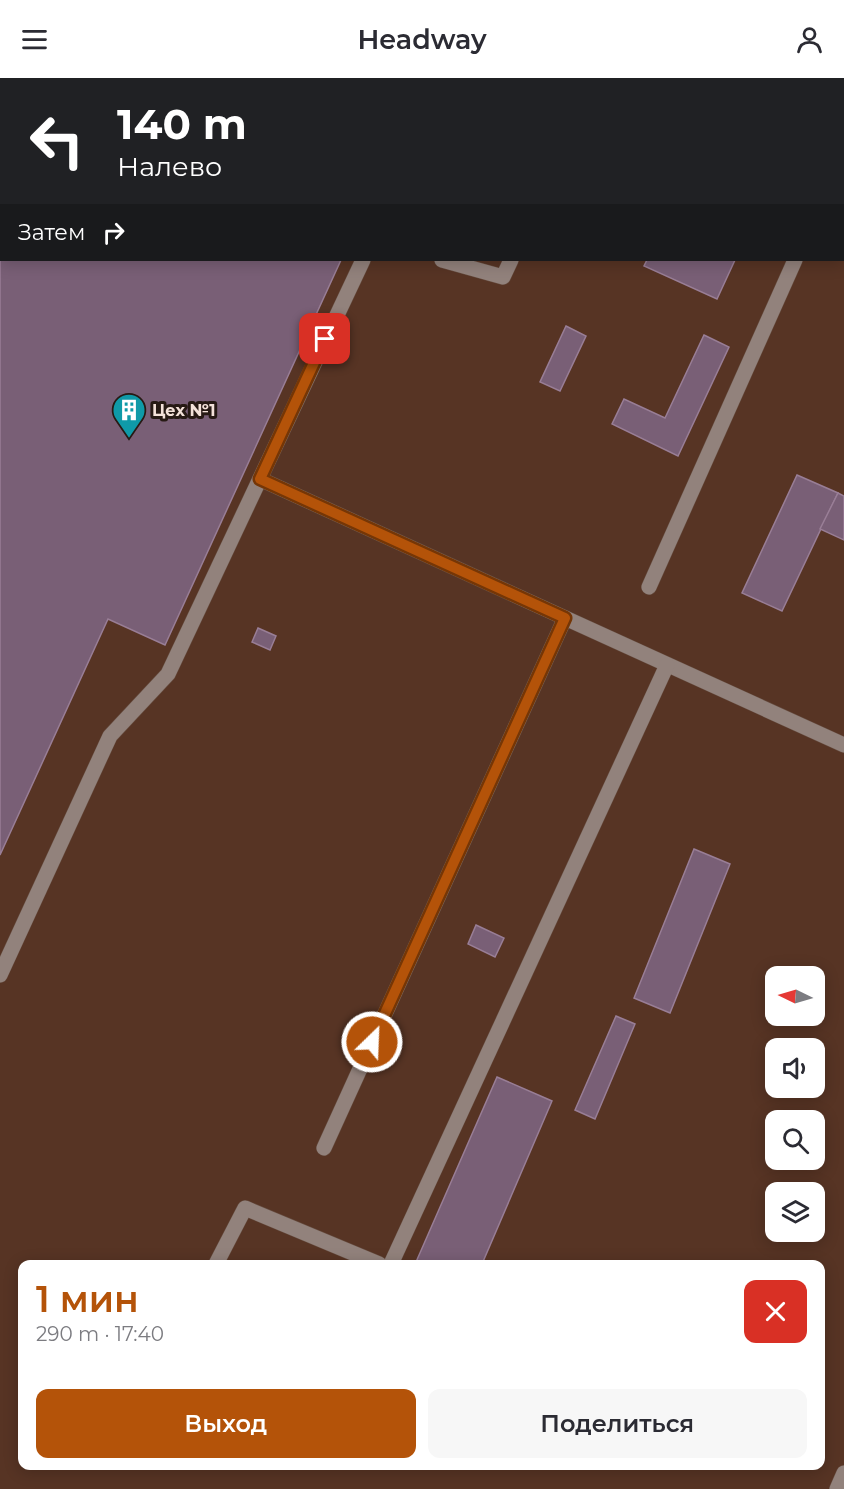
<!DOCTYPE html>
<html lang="ru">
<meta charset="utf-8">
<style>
:root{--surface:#fff;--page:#f7f7f7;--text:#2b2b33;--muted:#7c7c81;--accent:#b45309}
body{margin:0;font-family:Montserrat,sans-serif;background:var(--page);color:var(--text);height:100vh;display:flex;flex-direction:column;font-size:22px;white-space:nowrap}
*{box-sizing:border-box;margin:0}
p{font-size:20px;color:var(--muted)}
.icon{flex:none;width:33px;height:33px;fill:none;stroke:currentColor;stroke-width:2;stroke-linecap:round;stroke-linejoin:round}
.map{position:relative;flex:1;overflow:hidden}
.panel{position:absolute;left:18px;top:1182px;width:807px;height:210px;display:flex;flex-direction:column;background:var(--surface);border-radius:12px;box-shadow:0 3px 15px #0003}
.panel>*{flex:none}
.hud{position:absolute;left:0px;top:0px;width:844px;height:183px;box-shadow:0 3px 15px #0003;background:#202124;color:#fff;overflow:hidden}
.needle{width:39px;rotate:275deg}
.buttons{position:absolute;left:765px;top:888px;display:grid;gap:12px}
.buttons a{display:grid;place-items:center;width:60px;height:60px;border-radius:12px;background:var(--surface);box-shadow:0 3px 15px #0003;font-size:30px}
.pin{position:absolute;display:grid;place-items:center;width:51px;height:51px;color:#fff;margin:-26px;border-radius:12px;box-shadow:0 3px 9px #0006}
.me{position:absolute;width:66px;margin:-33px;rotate:24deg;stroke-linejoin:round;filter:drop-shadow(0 0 4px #0008)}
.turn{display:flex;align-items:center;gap:21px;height:126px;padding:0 18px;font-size:27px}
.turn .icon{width:78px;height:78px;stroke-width:2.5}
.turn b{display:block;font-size:42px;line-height:51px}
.then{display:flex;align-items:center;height:57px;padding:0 18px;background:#0003;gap:12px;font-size:22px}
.round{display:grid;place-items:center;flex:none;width:63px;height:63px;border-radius:12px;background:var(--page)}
.head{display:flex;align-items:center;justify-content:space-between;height:102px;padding:0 18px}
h1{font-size:36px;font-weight:600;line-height:45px;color:var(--accent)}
.primary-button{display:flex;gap:12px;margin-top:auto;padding:12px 18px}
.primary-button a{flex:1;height:69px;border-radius:12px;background:var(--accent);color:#fff;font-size:24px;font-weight:600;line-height:69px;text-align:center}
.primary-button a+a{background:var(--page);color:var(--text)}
header{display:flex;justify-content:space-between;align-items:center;height:78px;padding:0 18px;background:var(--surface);font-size:27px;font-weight:600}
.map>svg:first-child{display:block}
.built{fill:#573424;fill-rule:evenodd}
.building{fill:#795f76;stroke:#997e96;stroke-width:1.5}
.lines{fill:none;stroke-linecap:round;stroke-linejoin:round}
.minor-casing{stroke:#654b3e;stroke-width:16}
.minor{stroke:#92827c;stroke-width:15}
.route-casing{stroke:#753606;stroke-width:15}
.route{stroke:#b45309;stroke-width:10}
.labels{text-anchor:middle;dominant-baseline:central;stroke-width:6;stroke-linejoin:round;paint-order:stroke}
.poi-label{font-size:16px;font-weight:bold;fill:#f4e2d9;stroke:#271a14;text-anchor:start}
</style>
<header><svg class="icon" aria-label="menu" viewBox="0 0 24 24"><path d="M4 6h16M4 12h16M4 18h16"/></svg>Headway<svg class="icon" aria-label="person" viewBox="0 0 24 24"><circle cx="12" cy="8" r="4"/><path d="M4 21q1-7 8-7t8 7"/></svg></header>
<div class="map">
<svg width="844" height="1411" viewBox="0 0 844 1411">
<rect width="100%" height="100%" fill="#4a2e21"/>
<path class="built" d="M0,0H844V1411H0ZM2,2H843V182H2ZM776,898H814V938H776ZM776,970H814V1010H776ZM776,1042H814V1082H776ZM776,1114H814V1154H776ZM22,1186H820V1388H22Z"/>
<g class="building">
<polygon points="0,0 365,0 2,2 2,182 341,182 165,567 108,541 0,777"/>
<polygon points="494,0 564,0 493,2"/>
<polygon points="627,0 822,0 626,2"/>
<polygon points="647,182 735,182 717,221 644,188"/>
<polygon points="566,248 586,258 560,313 540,304"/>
<polygon points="704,257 729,269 678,378 612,346 624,321 665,340"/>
<polygon points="797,397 838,415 782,533 742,515"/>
<polygon points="838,415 844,418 844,462 820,451"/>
<polygon points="258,550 276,558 270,572 252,564"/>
<polygon points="694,771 730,786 670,935 634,920"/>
<polygon points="476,847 504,860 495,879 468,866"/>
<polygon points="616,938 635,946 595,1041 575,1032"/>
<polygon points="497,999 552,1023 482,1186 421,1186 416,1184"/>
</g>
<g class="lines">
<g class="minor-casing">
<g id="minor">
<polyline points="417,2 417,0"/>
<polyline points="583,2 584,0"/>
<polyline points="843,75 844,73"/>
<polyline points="442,182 503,199 511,182"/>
<polyline points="260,401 844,667"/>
<polyline points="649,509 795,182"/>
<polyline points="0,897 110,658 168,596 363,182"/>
<polyline points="324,1070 565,540"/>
<polyline points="216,1186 245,1130 379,1186"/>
<polyline points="391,1186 667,587"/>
<polyline points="837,1411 844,1395"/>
</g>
</g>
<use href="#minor" class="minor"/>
</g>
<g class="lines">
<g class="route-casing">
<polyline id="route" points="325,261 260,401 565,540 372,964"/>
</g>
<use href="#route" class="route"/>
</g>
<defs>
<g id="building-pin" transform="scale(1.725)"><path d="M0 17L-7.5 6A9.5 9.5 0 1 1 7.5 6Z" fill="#0f9aa8" stroke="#271a14"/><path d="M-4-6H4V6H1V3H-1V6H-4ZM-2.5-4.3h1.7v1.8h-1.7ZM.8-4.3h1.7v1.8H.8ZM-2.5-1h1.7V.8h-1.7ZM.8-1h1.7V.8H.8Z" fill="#fff"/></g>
</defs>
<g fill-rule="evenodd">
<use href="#building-pin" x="129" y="332"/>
</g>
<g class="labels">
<g class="poi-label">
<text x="152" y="332">Цех №1</text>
</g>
</g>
</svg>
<div class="buttons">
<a><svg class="needle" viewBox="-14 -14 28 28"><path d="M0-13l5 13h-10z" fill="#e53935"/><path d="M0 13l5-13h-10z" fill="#7c7c81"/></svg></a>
<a><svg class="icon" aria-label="sound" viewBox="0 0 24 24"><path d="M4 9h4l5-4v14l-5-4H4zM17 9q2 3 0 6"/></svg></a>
<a><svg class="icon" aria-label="search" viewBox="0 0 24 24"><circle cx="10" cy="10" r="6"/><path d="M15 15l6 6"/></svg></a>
<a><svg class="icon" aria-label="layers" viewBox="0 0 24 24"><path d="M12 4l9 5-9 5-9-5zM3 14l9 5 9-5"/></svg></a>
</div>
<div class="pin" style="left:325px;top:261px;background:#d93025"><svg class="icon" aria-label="arrive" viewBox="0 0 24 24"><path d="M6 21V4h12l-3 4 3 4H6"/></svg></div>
<svg class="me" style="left:372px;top:964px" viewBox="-20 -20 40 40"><circle r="17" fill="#b45309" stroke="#fff" stroke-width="3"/><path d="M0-11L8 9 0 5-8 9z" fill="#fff"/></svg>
<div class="hud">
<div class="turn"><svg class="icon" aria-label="left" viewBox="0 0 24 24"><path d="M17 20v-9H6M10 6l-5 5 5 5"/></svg><div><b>140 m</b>Налево</div></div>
<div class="then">Затем<svg class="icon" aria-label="right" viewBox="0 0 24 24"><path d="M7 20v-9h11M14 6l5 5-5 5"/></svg></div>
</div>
<section class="panel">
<div class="head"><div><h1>1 мин</h1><p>290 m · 17:40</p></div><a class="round" style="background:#d93025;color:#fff"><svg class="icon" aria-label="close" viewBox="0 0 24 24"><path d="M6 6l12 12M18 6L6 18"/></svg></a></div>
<div class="primary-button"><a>Выход</a><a>Поделиться</a></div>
</section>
</div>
